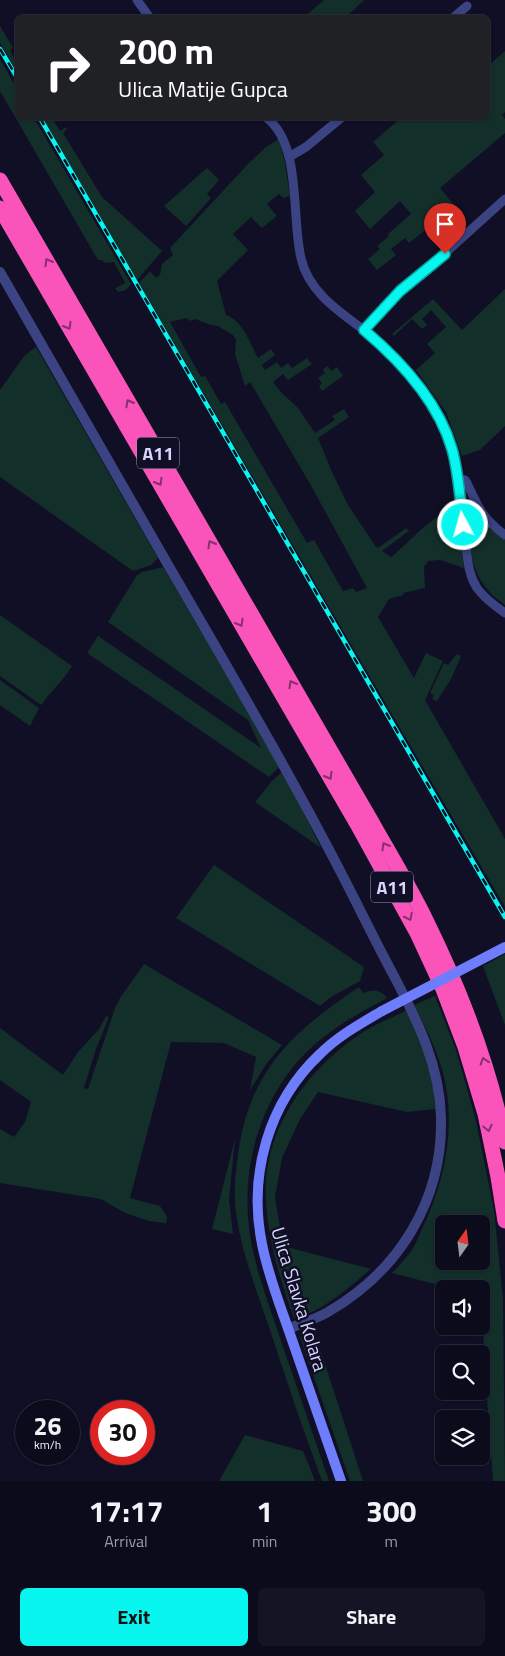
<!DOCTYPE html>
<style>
:root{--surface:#0c0b1c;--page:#151425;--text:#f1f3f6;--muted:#9a9ba3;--line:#2c2b3b;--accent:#07f7f0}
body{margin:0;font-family:"Titillium Web",sans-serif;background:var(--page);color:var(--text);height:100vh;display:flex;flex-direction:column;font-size:19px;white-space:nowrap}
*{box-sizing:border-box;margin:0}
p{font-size:16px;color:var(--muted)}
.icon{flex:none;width:28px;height:28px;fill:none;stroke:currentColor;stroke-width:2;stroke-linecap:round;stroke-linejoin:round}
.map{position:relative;height:1481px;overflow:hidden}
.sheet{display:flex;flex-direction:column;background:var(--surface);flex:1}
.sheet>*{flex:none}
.top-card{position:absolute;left:15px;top:15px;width:475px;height:105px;border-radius:8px;box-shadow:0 1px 4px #0004,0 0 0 1px var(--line);background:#202124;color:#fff;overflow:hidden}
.needle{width:32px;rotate:14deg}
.fabs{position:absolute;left:435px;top:1215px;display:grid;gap:10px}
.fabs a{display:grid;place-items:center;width:55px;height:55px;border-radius:8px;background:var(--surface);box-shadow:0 1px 4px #0004,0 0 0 1px var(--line);font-size:25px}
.speed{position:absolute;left:15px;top:1400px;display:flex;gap:10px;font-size:25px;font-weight:700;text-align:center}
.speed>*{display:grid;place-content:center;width:65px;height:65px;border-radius:50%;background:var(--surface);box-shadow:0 1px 4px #0004,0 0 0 1px var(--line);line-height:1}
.speed small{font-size:12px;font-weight:400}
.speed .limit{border:8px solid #d22;background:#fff;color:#111}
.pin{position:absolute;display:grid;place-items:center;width:42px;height:42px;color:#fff;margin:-51px -21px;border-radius:50% 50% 50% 0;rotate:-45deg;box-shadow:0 0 5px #0007}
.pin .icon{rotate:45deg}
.me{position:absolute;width:55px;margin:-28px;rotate:354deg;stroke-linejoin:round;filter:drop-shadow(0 0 4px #0008)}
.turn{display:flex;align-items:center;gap:18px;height:105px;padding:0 20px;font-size:22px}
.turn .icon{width:65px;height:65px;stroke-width:2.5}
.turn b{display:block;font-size:35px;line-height:42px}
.eta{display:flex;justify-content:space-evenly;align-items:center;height:85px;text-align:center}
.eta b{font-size:30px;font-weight:700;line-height:35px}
.primary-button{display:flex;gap:10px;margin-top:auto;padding:10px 20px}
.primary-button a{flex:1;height:58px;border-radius:8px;background:var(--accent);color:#111;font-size:20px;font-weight:700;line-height:58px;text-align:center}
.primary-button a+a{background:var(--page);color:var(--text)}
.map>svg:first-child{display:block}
.green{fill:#132f2a;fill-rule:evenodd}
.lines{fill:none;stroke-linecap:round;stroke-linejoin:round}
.minor{stroke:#3c4382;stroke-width:9}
.tertiary{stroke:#3c4382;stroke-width:10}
.secondary{stroke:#6e7dfb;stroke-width:10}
.motorway{stroke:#fa53b9;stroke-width:15}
.rail-casing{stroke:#07f7f0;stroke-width:4.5}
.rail{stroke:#100f25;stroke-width:2.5;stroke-dasharray:8;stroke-linecap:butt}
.secondary-bridge{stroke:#6e7dfb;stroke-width:10}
.oneway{stroke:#85316f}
.route-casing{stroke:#05a19c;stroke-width:12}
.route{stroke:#07f7f0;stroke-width:9}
.labels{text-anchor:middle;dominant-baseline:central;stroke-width:5;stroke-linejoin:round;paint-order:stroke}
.shield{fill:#100f25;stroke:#9a9abd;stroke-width:1}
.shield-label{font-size:18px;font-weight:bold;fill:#d5d5fe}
.street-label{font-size:19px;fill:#d5d5fe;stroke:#100f25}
</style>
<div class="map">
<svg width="505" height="1481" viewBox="0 0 505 1481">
<rect width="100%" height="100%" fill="#100f25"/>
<g class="green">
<polygon points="324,0 364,0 346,17 304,17"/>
<polygon points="0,26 13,48 10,50 17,63 17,73 0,43"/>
<polygon points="505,51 505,112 502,115 505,119 505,133 440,188 455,206 409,243 405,238 391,249 396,255 377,270 368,259 380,249 377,246 389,236 388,234 411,214 400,201 370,229 355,211 375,192 361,175 384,155 373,142 401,118 488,118 488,66"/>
<polygon points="0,59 17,89 18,118 34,118 131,284 126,290 118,292 115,288 124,284 125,282 114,262 105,263 102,260 98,260 0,91"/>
<polygon points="43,118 52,118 60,131 66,127 67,129 63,133 102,197 162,251 137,280"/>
<path d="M279,139L285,163L290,196L283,198L279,194L267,204L277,216L262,228L251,217L233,234L248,250L217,281L226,315C243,321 250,343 258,358L271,349L275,355L262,365L265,370L277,362L281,368L288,363L292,368L307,358L312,364L288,380L283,374L273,382L281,392L298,408L315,433L335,420L332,416L344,409L349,417L318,438L332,472L348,505L376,547L378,548L406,528L409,531L382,551L391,557C411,541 430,516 455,509L464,568L440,560L428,561L424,567L425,588L403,593L404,595L389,599L378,617L414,678L426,653L443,661L425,700L505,839V907L139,283L150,271L156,278L160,275L162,264L173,255L170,248L248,164L266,147ZM186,318L190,321L195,319L211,325L218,326L233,335L236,340L235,354L245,386L250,382L309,482L367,588L356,592L353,588L343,591L314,540L307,543L225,402L221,404L205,376L201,377L170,322Z"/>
<polygon points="207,168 219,180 207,194 211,198 186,226 164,206"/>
<polygon points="505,289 505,426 480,450 462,456 446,412 416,370 435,353 427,344 446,327 431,310 422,319 427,325 422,329 412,319 394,336 392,334 433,299 462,330"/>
<polygon points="36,347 158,558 151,565 133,571 0,477 0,390 25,355"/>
<polygon points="328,366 331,371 337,367 343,376 322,391 319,386 322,383 318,378 325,373 323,369"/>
<path d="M468,508H475L493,531L505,540V605C469,580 472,555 466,515V511Z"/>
<polygon points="163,567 280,766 269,777 87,653 98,636 261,748 248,720 108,622 137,575 142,572"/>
<path d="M0,615L72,666C63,681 51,691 41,705L0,676Z"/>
<polygon points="457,654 461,656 451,679 437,701 432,699 434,695 430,693 444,663 448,665"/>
<polygon points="0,680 39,708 30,726 0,705"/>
<polygon points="283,771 321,848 255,802 272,781"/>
<polygon points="214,865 364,967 360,981 331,997 320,1006 176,918"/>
<polygon points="505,954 505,1025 483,966"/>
<polygon points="144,964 282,1045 267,1063 250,1090 256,1057 224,1043 171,1042 130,1198 160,1206 167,1217 166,1223 149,1221 125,1213 101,1199 0,1183 0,1129 14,1137 25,1122 31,1102 0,1080 0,1028 63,1075 78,1052 99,1029 106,1016 109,1017 96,1049 84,1088 88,1089 115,1008 120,998"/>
<path d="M359,987L363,993C372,989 380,989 387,998C361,1012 336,1026 314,1045C263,1091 241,1161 249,1228C254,1268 270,1307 282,1344C298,1390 313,1435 329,1481H322C303,1430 286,1379 269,1327C257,1292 243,1256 237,1219C233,1198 235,1176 238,1155C249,1071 292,1032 359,987Z"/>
<path d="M435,996L456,1050L465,1081L476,1121L494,1210L503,1299L505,1481H493L485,1369L481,1289H454L392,1273C399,1266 406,1258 412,1250C416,1243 419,1236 422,1229C446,1180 457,1122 442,1069C435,1046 425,1026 414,1005ZM444,1224H481V1261H444Z"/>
<path d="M407,1010L426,1054L434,1089L435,1109L407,1112L318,1092L300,1119L282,1158L275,1197L283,1246L371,1269C348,1288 323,1312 294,1318C280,1279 268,1241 266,1200C262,1130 307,1069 363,1032C377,1023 392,1018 407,1010Z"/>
<polygon points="235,1139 229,1199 233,1234 212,1229"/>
<polygon points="314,1330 363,1481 350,1481 300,1337"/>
<polygon points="245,1435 303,1451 315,1481 219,1481"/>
</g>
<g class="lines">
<g class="minor">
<polyline points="137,0 150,18"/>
<polyline points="453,18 467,6"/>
<path d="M267,118C302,146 291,216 301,258C308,291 338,311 364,330C379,341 393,355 405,369C426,392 444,420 452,450C461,482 461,516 466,548C468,562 469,576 477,588C484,598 495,606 505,613"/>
<polyline points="289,157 306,147 341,118"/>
<polyline points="364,330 400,291 433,264 505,199"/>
<path d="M458,478L465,480L467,483C478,507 483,519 505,535"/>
</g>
<path class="tertiary" d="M0,272C56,369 111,467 167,563C232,675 297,785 355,900C368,926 381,952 395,978C418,1022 440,1066 441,1118C443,1200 399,1271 328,1312C316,1319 302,1323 288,1329"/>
<path class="secondary" d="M341,1481C324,1432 307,1383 290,1334C280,1305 268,1275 262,1244C248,1175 268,1103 320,1054C338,1036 360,1024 382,1011"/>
<g class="motorway">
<path d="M0,180L369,817C388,851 409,885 426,920C461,991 489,1064 505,1142"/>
<polyline points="0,208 357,824 418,935 443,989 465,1047 485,1114 498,1177 505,1221"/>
</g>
<g class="rail-casing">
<g id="rail">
<polyline points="0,49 18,79"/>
<polyline points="40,118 505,917"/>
</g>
</g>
<use href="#rail" class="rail"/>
<polyline class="secondary-bridge" points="382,1011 505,947"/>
</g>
<defs><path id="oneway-chevron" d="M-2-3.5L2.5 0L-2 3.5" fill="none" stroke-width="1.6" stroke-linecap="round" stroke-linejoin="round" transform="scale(1.25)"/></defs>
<g class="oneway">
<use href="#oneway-chevron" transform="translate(48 262) rotate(-120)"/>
<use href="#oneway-chevron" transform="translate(68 326) rotate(60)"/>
<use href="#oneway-chevron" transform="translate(129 403) rotate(-120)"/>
<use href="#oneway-chevron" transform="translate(159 482) rotate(60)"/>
<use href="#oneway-chevron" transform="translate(211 544) rotate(-120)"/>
<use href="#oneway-chevron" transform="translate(240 623) rotate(60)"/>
<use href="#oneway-chevron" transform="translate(292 684) rotate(-120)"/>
<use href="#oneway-chevron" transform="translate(329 776) rotate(60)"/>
<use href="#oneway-chevron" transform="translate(385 846) rotate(-120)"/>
<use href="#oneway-chevron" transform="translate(409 917) rotate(63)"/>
<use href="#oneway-chevron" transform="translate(484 1061) rotate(-107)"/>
<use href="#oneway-chevron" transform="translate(488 1128) rotate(78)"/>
</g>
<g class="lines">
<g class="route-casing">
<path id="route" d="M445,254L400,291L364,330C402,362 438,401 452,449C459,474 460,500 463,525"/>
</g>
<use href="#route" class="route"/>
</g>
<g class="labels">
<g class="shield">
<rect x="137" y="437.5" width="42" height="31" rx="4"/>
<rect x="371" y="871.5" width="42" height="31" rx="4"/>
</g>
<g class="shield-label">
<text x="158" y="453">A11</text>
<text x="392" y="887">A11</text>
</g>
<g class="street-label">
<text transform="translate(300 1299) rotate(73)">Ulica Slavka Kolara</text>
</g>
</g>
</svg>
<div class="fabs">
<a><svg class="needle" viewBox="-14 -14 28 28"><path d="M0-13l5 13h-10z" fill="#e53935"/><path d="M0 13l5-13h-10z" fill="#9a9ba3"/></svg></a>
<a><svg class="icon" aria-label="sound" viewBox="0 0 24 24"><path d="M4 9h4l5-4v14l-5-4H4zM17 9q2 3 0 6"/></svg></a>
<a><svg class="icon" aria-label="search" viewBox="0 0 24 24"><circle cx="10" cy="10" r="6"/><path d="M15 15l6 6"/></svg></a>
<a><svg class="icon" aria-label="layers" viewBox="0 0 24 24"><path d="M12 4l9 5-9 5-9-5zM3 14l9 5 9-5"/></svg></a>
</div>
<div class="speed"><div>26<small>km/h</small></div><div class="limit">30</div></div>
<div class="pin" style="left:445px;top:254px;background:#d93025"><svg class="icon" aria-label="arrive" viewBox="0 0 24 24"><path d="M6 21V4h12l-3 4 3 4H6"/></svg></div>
<svg class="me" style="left:463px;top:525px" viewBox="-20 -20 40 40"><circle r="17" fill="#07f7f0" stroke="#fff" stroke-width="3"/><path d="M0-11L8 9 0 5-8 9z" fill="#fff"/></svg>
<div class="top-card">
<div class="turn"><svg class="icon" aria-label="right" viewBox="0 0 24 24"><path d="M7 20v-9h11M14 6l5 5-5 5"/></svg><div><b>200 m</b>Ulica Matije Gupca</div></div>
</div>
</div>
<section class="sheet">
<div class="eta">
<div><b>17:17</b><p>Arrival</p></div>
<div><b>1</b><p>min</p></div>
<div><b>300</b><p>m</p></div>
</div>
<div class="primary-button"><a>Exit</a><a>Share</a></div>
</section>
